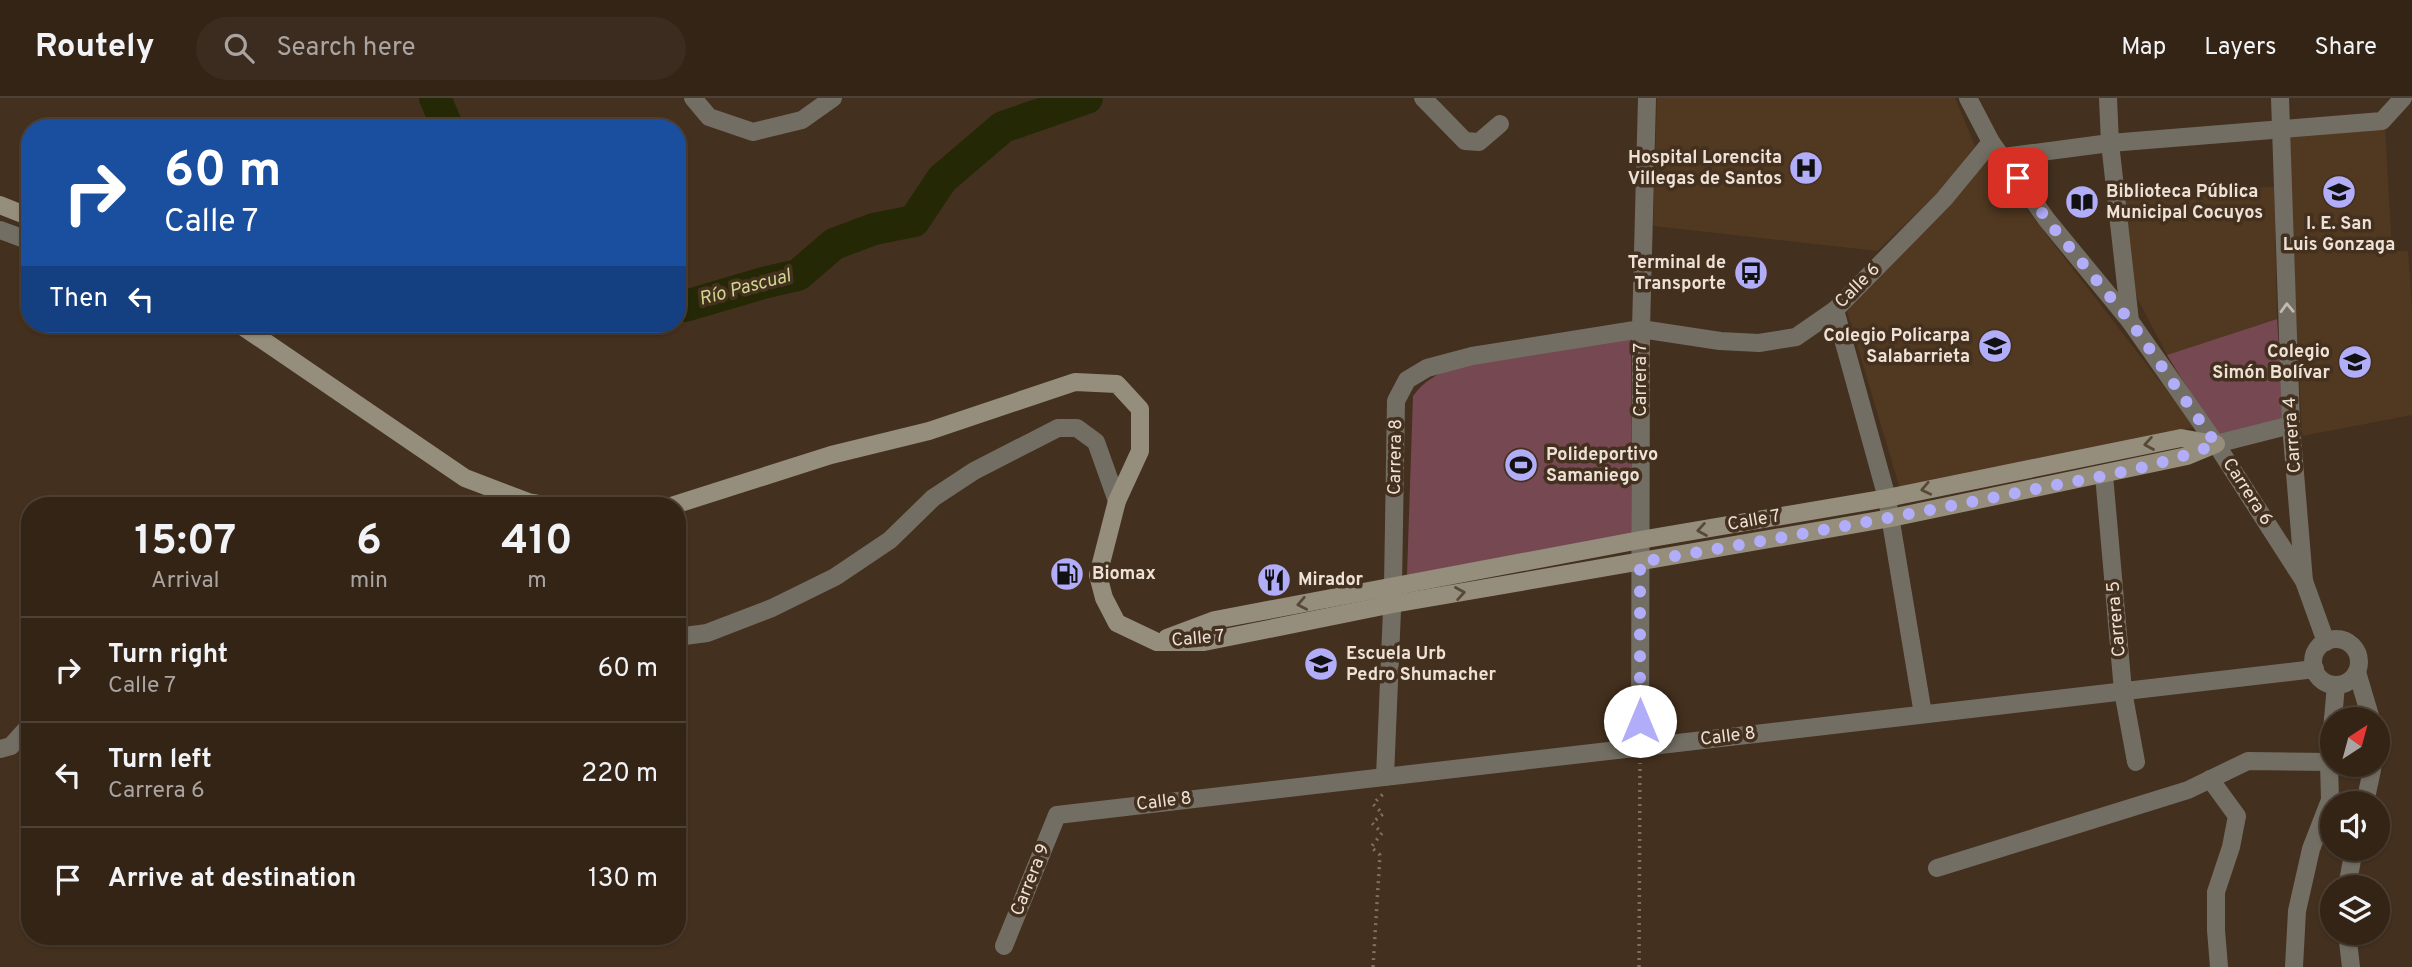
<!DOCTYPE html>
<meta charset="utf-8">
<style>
:root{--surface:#332416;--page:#3b2c1f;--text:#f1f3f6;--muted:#a9a4a1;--line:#4e4135}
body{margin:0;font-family:Overpass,sans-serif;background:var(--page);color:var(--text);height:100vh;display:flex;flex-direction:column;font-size:26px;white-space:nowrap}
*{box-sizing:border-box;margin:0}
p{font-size:23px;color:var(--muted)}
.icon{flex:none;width:38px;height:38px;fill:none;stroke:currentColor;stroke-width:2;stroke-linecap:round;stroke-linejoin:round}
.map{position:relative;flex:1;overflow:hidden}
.sheet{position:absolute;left:21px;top:399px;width:665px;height:448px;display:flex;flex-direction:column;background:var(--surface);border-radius:28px;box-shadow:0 2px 5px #0004,0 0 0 2px var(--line)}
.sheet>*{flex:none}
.hud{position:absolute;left:21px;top:21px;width:665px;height:214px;border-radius:28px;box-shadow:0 2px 5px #0004,0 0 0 2px var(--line);background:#1a4fa0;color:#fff;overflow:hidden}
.needle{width:46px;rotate:36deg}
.controls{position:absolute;left:2320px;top:609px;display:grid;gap:14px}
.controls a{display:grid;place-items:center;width:70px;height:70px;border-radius:50%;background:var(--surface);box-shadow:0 2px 5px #0004,0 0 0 2px var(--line);font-size:35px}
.pin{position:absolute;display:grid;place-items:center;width:60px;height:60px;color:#fff;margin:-30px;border-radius:14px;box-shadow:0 4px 10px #0006}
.me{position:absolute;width:77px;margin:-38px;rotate:0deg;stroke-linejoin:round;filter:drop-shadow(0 0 5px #0008)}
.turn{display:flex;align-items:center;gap:24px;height:147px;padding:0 28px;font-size:32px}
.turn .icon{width:91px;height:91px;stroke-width:2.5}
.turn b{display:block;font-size:49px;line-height:60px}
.then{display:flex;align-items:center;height:66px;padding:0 28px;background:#0003;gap:14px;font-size:26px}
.eta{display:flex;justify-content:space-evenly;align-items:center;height:119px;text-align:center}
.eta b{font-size:42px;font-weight:700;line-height:49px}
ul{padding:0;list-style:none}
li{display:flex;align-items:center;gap:21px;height:105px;padding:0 28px;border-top:2px solid var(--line)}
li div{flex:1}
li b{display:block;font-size:26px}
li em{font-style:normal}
header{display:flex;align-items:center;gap:42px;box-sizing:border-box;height:98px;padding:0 35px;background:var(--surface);border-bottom:2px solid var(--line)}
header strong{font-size:33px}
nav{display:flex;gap:38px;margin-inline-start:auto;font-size:24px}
.search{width:490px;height:63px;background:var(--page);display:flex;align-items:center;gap:18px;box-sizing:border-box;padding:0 24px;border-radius:38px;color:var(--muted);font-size:26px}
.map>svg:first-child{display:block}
.built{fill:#513821}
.green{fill:#764851}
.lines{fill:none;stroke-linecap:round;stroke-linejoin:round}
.river{stroke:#252805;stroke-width:32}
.path{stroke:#816f60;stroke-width:3.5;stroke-dasharray:2 5;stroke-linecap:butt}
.minor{stroke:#736e63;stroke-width:18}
.tertiary{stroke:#736e63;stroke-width:18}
.secondary{stroke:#968e7c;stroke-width:18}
.oneway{stroke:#c3b9ae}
.oneway2{stroke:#584836}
.route{stroke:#b2adf9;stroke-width:12;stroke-dasharray:0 21.6}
.labels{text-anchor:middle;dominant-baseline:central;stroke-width:7;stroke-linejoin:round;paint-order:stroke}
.poi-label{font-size:18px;font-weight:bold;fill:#eee1d6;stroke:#44301e;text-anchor:start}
.street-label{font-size:18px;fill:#eee1d6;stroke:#44301e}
.water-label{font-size:19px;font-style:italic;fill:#cdd88e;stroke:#44301e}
</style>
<header>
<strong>Routely</strong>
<div class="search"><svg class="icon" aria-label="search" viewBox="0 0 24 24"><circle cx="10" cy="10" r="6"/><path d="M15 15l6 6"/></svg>Search here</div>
<nav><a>Map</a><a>Layers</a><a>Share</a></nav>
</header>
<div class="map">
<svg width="2412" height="869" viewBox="0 0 2412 869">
<rect width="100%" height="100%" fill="#44301e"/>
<g class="built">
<polygon points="1657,0 1955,0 1975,48 1940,93 1877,153 1653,128"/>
<polygon points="2385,30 2392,153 2408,153 2412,212 2412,317 2302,338 2287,35"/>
<polygon points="1988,61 2195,329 1900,391 1847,213 1914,144"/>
<polygon points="2274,89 2277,221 2167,257 2132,190 2121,93"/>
</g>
<g class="green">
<polygon points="2277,221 2284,322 2217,338 2167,257"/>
<path d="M1631,237L1632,436L1407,477L1413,298C1424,283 1436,277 1452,269Z"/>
</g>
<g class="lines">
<g class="river">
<polyline points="435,0 448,30"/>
<polyline points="677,208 685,208 763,185 798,177 834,146 874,131 914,123 942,81 1003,29 1087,0"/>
</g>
<g class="path">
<polyline points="1373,869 1380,757 1371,749 1382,735 1372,725 1383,716 1373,706 1383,696"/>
<polyline points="1639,869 1640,665"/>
</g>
<g class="minor">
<polyline points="693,0 709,19 753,34 802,22 833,0"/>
<polyline points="1423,0 1465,43 1479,44 1500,26"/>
<polyline points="1968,0 1991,44 2047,122 2130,223"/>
<polyline points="2280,0 2291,327"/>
<polyline points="2003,59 2110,45 2382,23 2403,0"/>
<polyline points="0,132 30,143"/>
<polyline points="1835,212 1887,400 1923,616"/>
<polyline points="2104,377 2123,593 2136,664"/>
<polyline points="677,539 707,535 772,510 835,479 890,442 933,400 974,373 1058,330 1077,330 1096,344 1117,403"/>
<polyline points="2333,621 2336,587"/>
<polyline points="1640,649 1641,231 1647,0"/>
<polyline points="0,651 11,648 30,627"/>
<polyline points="1385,679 1393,488 1396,303 1407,282 1427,270 1472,258 1641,231 1720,243 1759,245 1796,239 1835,212 1944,101 1991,44"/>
<polyline points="2210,681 2237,718 2231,749 2216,794 2216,832 2219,869"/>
<polyline points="1937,770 2188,692 2248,663 2329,664"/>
<polyline points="1004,848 1057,717 2315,571"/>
<polyline points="2294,869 2297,813 2311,751 2330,702 2329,664 2333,621"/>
</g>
<g class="tertiary">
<polyline points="2108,0 2110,45 2130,223 2216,346 2304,483"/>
<polyline points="2216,346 2291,327 2304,483 2326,544"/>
<circle cx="2336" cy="564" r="23"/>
<polyline points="2357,574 2371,621"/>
<polyline points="2365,705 2373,667"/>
<polyline points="2347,789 2354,751"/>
<polyline points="2347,835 2351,869"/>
</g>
<g class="secondary">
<polyline points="0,107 30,119"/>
<polyline points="239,226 465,380 528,404 551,408"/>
<polyline points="671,408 831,357 929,333 1075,284 1117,286 1140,311 1140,353 1117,403 1098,477 1104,500 1117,525 1157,544 1204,544 1393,506 1891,420 2187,358 2216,346"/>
<polyline points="1167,540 1215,522 1640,442 1887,400 2181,340 2214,346"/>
</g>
</g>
<defs><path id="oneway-chevron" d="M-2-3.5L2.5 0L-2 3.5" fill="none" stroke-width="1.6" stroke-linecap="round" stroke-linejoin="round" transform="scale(1.75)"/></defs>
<use class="oneway" href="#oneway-chevron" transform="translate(2287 210) rotate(-92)"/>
<g class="oneway2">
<use href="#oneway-chevron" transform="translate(2149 346) rotate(170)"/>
<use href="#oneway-chevron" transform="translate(1926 391) rotate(168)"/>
<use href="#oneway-chevron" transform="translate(1702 432) rotate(170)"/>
<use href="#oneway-chevron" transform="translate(1460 495) rotate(-10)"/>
<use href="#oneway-chevron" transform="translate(1302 506) rotate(169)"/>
</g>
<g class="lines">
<path class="route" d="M1640,623V464C1766,443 1891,420 2016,395C2082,381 2153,372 2216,346L2130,223L2047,122L2018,80"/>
</g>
<defs>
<g id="hospital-disc" transform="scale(1.75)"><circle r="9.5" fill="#b2adf9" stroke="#44301e"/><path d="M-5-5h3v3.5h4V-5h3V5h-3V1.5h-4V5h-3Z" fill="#111"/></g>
<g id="school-disc" transform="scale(1.75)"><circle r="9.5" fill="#b2adf9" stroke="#44301e"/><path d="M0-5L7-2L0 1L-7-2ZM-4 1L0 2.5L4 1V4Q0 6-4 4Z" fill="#111"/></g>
<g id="library-disc" transform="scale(1.75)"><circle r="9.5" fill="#b2adf9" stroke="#44301e"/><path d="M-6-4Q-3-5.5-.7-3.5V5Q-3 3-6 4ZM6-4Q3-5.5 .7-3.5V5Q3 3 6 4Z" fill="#111"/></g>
<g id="bus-disc" transform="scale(1.75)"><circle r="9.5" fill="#b2adf9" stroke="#44301e"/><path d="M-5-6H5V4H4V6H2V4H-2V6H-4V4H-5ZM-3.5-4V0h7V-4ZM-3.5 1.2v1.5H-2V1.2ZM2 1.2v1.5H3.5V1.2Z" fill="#111"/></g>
<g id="stadium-disc" transform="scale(1.75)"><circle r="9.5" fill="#b2adf9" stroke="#44301e"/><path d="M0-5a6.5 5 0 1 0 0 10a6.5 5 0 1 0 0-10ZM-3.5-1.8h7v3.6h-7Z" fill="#111"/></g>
<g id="fuel-disc" transform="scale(1.75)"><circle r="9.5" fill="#b2adf9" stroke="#44301e"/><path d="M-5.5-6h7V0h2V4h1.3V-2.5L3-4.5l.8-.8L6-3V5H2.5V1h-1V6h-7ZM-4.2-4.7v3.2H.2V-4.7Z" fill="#111"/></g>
<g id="restaurant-disc" transform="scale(1.75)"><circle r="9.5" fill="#b2adf9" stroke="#44301e"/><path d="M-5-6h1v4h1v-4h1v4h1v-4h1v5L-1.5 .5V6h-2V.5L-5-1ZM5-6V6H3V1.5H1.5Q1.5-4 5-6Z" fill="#111"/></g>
</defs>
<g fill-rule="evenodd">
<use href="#hospital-disc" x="1806" y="70"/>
<use href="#school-disc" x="2339" y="94"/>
<use href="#library-disc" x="2082" y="104"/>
<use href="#bus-disc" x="1751" y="175"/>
<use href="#school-disc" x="1995" y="248"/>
<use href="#school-disc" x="2355" y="264"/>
<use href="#stadium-disc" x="1521" y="367"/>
<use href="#fuel-disc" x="1067" y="476"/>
<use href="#restaurant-disc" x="1274" y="482"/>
<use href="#school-disc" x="1321" y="566"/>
</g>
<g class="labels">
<g class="poi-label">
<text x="1782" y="60" text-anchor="end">Hospital Lorencita<tspan x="1782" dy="21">Villegas de Santos</tspan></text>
<text x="2106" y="94">Biblioteca Pública<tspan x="2106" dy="21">Municipal Cocuyos</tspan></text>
<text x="2339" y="126" text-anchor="middle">I. E. San<tspan x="2339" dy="21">Luis Gonzaga</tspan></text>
<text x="1726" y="165" text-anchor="end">Terminal de<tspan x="1726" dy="21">Transporte</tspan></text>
<text x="1970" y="238" text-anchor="end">Colegio Policarpa<tspan x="1970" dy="21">Salabarrieta</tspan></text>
<text x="2330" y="254" text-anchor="end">Colegio<tspan x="2330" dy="21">Simón Bolívar</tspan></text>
<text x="1546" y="357">Polideportivo<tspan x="1546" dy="21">Samaniego</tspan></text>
<text x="1092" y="476">Biomax</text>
<text x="1298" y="482">Mirador</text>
<text x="1346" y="556">Escuela Urb<tspan x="1346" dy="21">Pedro Shumacher</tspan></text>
</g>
<g class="street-label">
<text transform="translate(1858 188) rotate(-45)">Calle 6</text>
<text transform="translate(1641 282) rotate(-90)">Carrera 7</text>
<text transform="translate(2293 337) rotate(-94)">Carrera 4</text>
<text transform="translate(1396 359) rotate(-89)">Carrera 8</text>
<text transform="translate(2247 394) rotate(57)">Carrera 6</text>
<text transform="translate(1754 423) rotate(-10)">Calle 7</text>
<text transform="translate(2117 521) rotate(-95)">Carrera 5</text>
<text transform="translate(1198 541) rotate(-5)">Calle 7</text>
<text transform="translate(1728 639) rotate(-7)">Calle 8</text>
<text transform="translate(1164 704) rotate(-7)">Calle 8</text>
<text transform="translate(1031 782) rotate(-68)">Carrera 9</text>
</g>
<g class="water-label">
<text transform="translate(745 190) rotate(-15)">Río Pascual</text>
</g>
</g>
</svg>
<div class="controls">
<a><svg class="needle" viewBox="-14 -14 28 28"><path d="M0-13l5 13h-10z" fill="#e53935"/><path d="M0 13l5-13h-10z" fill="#a9a4a1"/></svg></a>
<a><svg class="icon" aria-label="sound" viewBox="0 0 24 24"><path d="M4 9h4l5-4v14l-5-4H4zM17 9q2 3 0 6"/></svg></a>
<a><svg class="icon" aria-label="layers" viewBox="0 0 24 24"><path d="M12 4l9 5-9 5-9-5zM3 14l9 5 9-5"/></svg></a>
</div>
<div class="pin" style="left:2018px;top:80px;background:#d93025"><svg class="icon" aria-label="arrive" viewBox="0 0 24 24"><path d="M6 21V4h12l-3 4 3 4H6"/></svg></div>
<svg class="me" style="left:1640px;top:623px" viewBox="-20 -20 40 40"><circle r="19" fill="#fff"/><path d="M0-13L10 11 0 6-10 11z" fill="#b2adf9"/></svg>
<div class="hud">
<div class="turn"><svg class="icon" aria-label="right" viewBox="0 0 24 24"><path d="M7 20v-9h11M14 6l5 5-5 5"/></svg><div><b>60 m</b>Calle 7</div></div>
<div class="then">Then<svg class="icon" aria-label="left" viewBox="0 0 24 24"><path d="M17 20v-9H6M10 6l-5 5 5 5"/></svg></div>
</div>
<section class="sheet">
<div class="eta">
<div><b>15:07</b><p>Arrival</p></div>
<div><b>6</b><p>min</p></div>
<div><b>410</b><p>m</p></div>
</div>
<ul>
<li><svg class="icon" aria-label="right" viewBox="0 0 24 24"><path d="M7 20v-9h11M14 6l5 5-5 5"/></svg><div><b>Turn right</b><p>Calle 7</p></div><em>60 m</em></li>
<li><svg class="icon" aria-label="left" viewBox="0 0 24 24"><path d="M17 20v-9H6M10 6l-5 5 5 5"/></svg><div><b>Turn left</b><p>Carrera 6</p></div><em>220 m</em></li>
<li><svg class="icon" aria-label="arrive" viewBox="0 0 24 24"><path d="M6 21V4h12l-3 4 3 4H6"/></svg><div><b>Arrive at destination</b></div><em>130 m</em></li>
</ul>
</section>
</div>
